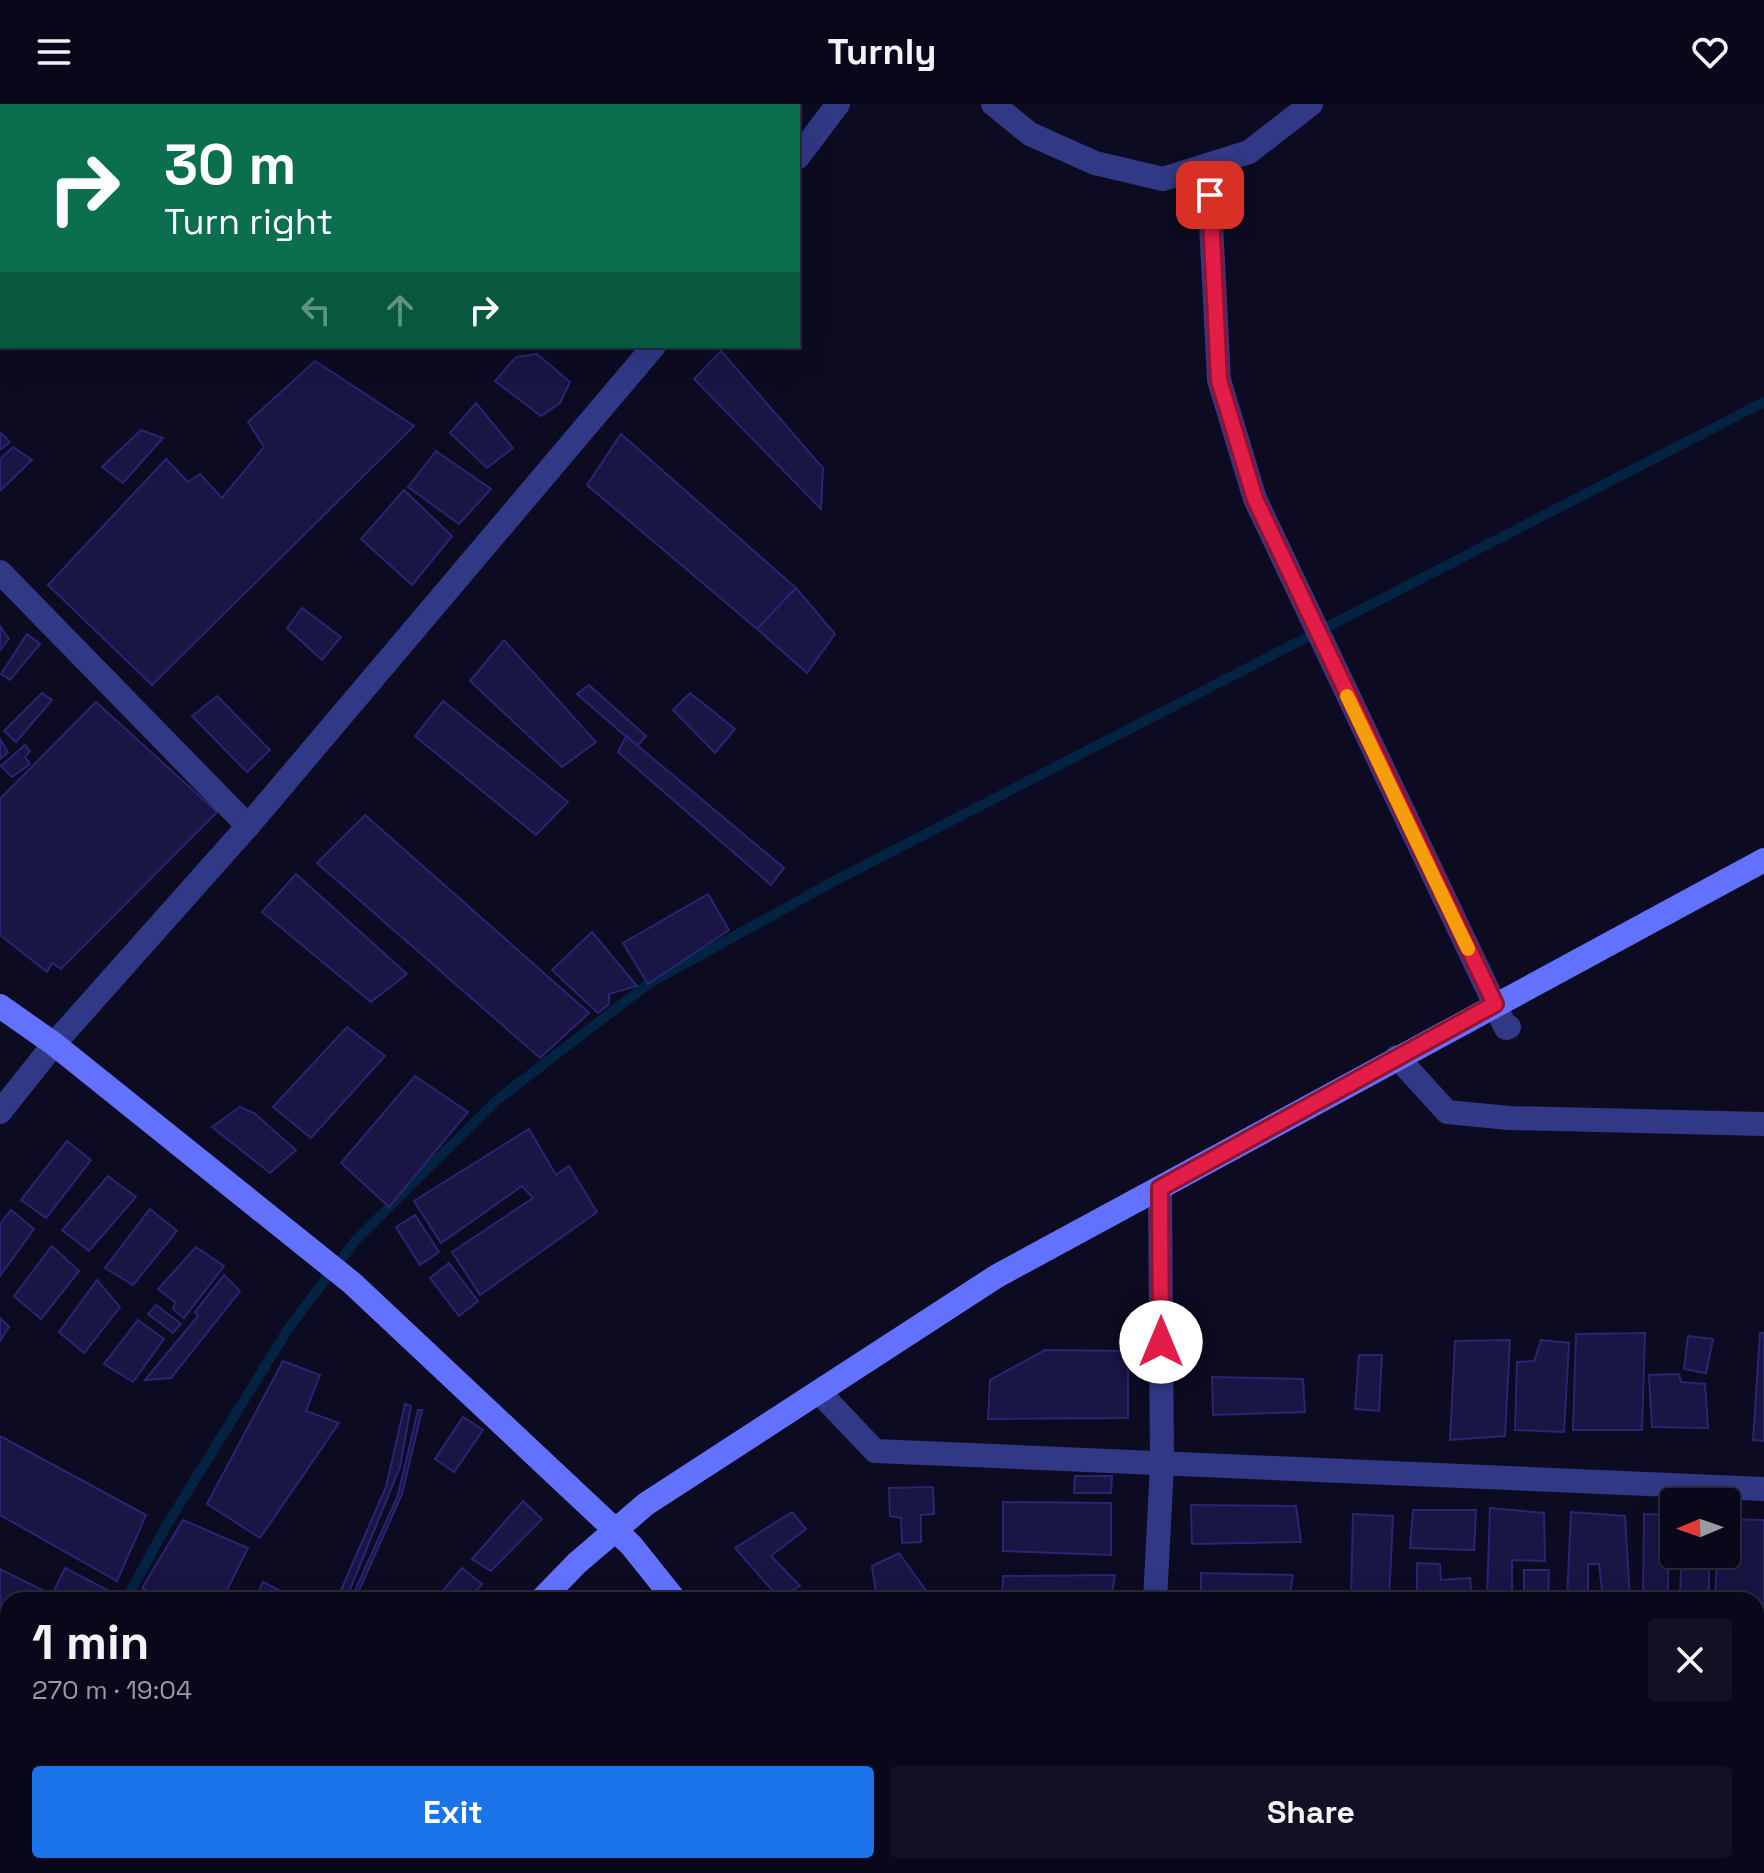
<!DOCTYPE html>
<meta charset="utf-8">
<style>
:root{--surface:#09081a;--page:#121123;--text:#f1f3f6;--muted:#999aa2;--line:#292939;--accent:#1a73e8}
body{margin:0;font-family:"Space Grotesk",sans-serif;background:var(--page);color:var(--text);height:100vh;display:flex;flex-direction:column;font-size:30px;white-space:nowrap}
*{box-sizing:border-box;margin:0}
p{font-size:26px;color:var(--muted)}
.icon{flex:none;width:44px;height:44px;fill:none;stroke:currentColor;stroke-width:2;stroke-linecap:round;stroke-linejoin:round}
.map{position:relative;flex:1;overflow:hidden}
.side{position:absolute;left:0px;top:1488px;width:1764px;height:282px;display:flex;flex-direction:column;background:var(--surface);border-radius:24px 24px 0 0;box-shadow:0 8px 32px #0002,0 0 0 2px var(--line)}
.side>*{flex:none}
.top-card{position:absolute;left:0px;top:0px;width:800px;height:244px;box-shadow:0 8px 32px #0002,0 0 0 2px var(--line);background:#0b6e4f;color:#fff;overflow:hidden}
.needle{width:52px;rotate:268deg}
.buttons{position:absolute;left:1660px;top:1384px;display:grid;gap:16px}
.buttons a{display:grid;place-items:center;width:80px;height:80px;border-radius:8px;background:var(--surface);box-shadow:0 8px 32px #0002,0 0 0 2px var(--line);font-size:40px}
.pin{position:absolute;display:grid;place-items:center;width:68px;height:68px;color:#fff;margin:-34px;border-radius:16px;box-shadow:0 4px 12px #0006}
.me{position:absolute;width:88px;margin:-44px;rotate:0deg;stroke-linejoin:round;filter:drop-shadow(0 0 6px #0008)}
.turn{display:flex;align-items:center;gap:28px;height:168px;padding:0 32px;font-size:36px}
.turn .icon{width:104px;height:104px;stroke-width:2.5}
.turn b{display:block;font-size:56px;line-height:68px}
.lanes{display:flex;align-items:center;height:76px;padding:0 32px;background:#0003;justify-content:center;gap:40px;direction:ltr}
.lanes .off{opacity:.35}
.round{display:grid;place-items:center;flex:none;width:84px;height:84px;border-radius:8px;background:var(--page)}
.summary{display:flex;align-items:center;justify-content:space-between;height:136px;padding:0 32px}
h1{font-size:48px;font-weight:700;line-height:60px}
.primary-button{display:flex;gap:16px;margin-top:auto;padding:16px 32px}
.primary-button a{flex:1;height:92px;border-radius:8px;background:var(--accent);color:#fff;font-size:32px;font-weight:700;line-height:92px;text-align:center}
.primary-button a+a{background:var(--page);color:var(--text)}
header{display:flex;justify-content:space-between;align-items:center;height:104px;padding:0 32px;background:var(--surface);font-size:36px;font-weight:700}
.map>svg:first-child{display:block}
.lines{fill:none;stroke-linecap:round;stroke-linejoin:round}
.stream{stroke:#042241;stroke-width:10}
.building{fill:#191544;stroke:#2a2473;stroke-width:2}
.street{stroke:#313885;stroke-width:24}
.secondary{stroke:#6272ff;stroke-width:24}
.route-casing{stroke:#92132f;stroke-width:20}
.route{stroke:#e11d48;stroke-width:14}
.slow{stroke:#f59e0b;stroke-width:14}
</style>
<header><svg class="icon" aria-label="menu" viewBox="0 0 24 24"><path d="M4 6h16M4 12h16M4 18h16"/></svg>Turnly<svg class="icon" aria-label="heart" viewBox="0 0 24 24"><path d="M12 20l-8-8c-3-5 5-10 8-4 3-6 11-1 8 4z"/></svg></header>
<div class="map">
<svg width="1764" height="1769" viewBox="0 0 1764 1769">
<rect width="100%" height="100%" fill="#0c0b22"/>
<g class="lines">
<g class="stream">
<polyline points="126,1496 165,1424 290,1222 355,1137 498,995 648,880 840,774 1764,298"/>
<polyline points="0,1753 8,1735"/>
</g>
</g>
<g class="building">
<polygon points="721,247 823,364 821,405 694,275"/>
<polygon points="537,250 570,278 560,299 541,312 495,277 516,253"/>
<polygon points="315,257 414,322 152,581 48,481 166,355 188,378 200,370 222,394 264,343 248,318"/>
<polygon points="476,299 513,344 487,364 450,329"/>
<polygon points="141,326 163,334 123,379 102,363"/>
<polygon points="0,328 10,338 0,346"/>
<polygon points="621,330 796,484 757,525 587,381"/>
<polygon points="13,343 32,356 0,387 0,355"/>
<polygon points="436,347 491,385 459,420 408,383"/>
<polygon points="404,386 452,432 412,481 361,435"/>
<polygon points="796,484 835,530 807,569 757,525"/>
<polygon points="302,504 341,533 322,556 287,524"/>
<polygon points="0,522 9,535 0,546"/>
<polygon points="27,530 40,540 10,576 1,570"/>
<polygon points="504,536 596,638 562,663 470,577"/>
<polygon points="589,581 646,632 637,642 577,590"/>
<polygon points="42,589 52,596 16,638 4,627"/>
<polygon points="690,589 735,625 715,649 673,606"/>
<polygon points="217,592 270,646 247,668 192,612"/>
<polygon points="443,597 568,698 536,731 415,632"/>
<polygon points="96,598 217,708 61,865 52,859 47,868 0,831 0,695"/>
<polygon points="626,632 784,764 771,781 618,648"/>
<polygon points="0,635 8,648 0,655"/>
<polygon points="25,641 30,647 25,653 30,660 12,673 1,662"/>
<polygon points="365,711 589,909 540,954 317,759"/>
<polygon points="296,770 407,870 371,898 262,808"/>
<polygon points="708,790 729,826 648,880 623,839"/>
<polygon points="592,828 637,882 609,890 609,900 598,909 552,866"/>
<polygon points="347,923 385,952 311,1034 273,1003"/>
<polygon points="415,972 468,1008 389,1103 341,1059"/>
<polygon points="240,1003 254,1009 296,1046 270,1069 212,1023"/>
<polygon points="529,1025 556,1071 569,1062 597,1108 480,1191 452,1148 533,1094 522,1082 441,1139 414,1097"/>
<polygon points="67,1037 91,1056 46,1114 21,1096"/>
<polygon points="108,1072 136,1093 89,1147 62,1126"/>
<polygon points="150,1105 177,1127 133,1181 105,1164"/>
<polygon points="11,1106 34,1125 0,1172 0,1120"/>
<polygon points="415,1111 439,1148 420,1161 396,1123"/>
<polygon points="52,1142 79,1167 41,1215 14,1192"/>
<polygon points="196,1143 224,1162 184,1214 173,1205 175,1198 158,1185"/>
<polygon points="449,1159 478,1197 459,1212 430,1174"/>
<polygon points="224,1171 240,1187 171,1274 145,1276 198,1212 195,1208"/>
<polygon points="97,1176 120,1203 84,1249 59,1228"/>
<polygon points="156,1201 181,1220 173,1229 148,1210"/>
<polygon points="0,1214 9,1223 0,1237"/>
<polygon points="138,1216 164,1235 133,1278 104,1260"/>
<polygon points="1645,1229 1642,1326 1573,1326 1576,1230"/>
<polygon points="1760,1229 1764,1229 1764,1337 1753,1336"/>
<polygon points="1688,1232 1713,1235 1706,1269 1684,1265"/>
<polygon points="1510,1236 1505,1332 1450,1336 1455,1237"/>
<polygon points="1541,1236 1569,1239 1564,1328 1515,1326 1517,1258 1534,1257"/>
<polygon points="1045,1246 1128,1247 1128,1314 988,1315 990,1276"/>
<polygon points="1359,1251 1382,1251 1379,1307 1355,1305"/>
<polygon points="283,1257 320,1271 306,1307 339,1319 260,1434 207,1400"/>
<polygon points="1679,1270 1681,1278 1705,1280 1708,1324 1652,1323 1649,1271"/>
<polygon points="1212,1273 1303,1275 1305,1308 1213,1311"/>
<polygon points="405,1300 411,1302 400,1363 349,1488 341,1486 386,1383"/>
<polygon points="418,1306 422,1306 402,1390 357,1491 354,1489 398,1391"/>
<polygon points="463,1313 483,1326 454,1368 435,1355"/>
<polygon points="0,1332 146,1411 117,1477 0,1411"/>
<polygon points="1075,1372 1112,1372 1111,1389 1074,1389"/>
<polygon points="933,1383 934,1410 921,1411 921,1438 902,1439 901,1414 890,1412 889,1384"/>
<polygon points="523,1397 542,1415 491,1467 472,1455"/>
<polygon points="1003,1398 1111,1399 1111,1451 1003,1447"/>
<polygon points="1191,1401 1296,1402 1301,1438 1192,1440"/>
<polygon points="1490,1404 1544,1409 1545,1457 1512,1456 1512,1496 1487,1493"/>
<polygon points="1413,1406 1476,1406 1474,1446 1410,1444"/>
<polygon points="792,1408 806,1425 771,1452 800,1482 779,1494 735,1444"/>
<polygon points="1571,1408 1625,1412 1630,1496 1603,1496 1599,1460 1588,1460 1588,1496 1567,1496"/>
<polygon points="1353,1410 1393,1412 1389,1496 1351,1496"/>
<polygon points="1644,1410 1674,1411 1674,1450 1709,1450 1709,1496 1680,1496 1681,1465 1668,1465 1668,1496 1643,1496"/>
<polygon points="1726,1415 1764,1416 1764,1504 1756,1504 1756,1496 1715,1496 1717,1450 1726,1450"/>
<polygon points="183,1416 248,1444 222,1496 164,1496 142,1484"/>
<polygon points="899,1449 924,1484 934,1496 877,1496 872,1462"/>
<polygon points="1417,1459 1440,1460 1441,1476 1470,1474 1472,1496 1417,1496"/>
<polygon points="65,1464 113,1489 109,1496 8,1496 8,1545 0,1541 0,1465 52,1491"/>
<polygon points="462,1464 482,1480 469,1496 435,1496"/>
<polygon points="1524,1466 1549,1466 1548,1496 1524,1496"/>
<polygon points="1201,1469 1293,1471 1289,1496 1201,1496"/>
<polygon points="1115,1471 1111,1496 1002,1496 1003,1472"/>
<polygon points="263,1478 298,1496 254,1496"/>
<rect x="1756" y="1510" width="8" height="27"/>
<polygon points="8,1606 8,1669 2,1681 0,1619"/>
<polygon points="526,1762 585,1762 584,1769 526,1769"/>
<polygon points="624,1762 666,1762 665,1769 624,1769"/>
<rect x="690" y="1762" width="35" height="7"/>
<polygon points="1350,1762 1388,1764 1388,1769 1349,1769"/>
</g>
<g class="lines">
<g class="street">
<polyline points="719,0 721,2"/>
<polyline points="993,0 1030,30 1095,59 1163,75 1249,48 1311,0"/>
<polyline points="798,53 838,0"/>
<polyline points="1208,61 1219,276 1255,395 1506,924 1509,923"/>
<polyline points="0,468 248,722"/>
<polyline points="1397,953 1447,1008 1509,1014 1764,1020"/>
<polyline points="0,1008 54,940 248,722 654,242"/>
<polyline points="819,1288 875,1347 1764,1385"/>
<polyline points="1155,1496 1162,1362 1160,1084"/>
<polyline points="1756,1545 1764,1545"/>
<polyline points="1756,1739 1764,1740"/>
<polyline points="1143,1762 1143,1769"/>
<polyline points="1497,1769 1497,1762"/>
</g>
<g class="secondary">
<polyline points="0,902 54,940 352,1179 631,1441 675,1496"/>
<polyline points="541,1496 577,1459 646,1400 997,1172 1764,756"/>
<polyline points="870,1762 874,1769"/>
<polyline points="359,1769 362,1762"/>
</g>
</g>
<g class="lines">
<g class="route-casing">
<polyline id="route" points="1161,1238 1160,1084 1495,900 1255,395 1219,276 1210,91"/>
</g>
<use href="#route" class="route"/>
<polyline class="slow" points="1347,592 1468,845"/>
</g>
</svg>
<div class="buttons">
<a><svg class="needle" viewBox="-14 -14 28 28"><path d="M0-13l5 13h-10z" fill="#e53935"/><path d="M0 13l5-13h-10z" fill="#999aa2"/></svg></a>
</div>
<div class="pin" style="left:1210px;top:91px;background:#d93025"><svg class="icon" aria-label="arrive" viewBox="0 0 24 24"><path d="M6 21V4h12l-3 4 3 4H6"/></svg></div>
<svg class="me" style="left:1161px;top:1238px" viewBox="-20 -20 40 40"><circle r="19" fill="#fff"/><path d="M0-13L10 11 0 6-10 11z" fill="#e11d48"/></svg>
<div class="top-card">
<div class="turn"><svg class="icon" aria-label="right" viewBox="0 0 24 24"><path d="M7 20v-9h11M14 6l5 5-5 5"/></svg><div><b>30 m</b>Turn right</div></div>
<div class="lanes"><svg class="icon off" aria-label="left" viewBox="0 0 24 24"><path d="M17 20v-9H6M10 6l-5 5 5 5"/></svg><svg class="icon off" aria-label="ahead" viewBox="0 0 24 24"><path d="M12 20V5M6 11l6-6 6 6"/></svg><svg class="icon" aria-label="right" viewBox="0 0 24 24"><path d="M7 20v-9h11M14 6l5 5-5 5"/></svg></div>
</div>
<section class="side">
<div class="summary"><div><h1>1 min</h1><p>270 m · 19:04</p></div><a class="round"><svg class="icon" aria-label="close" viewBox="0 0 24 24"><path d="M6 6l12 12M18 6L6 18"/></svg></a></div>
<div class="primary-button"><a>Exit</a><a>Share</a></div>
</section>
</div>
